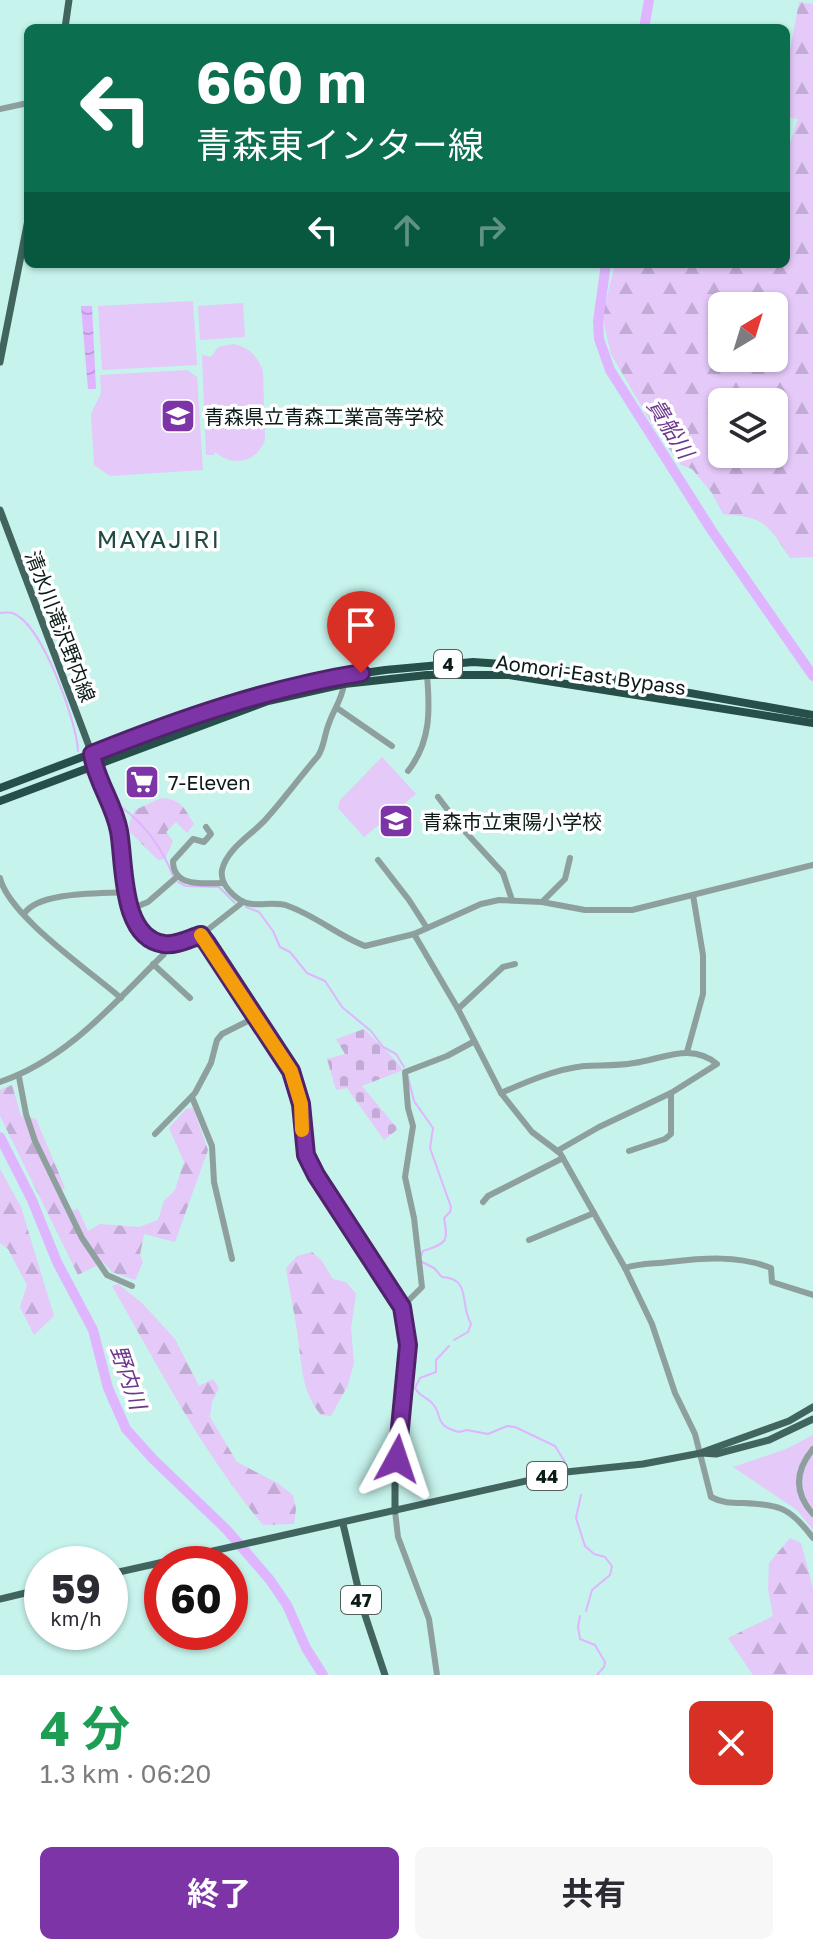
<!DOCTYPE html>
<html lang="ja">
<meta charset="utf-8">
<style>
:root{--surface:#fff;--page:#f7f7f7;--text:#2b2b33;--muted:#7c7c81;--accent:#7d34a6}
body{margin:0;font-family:"Golos Text","Noto Sans JP",sans-serif;background:var(--page);color:var(--text);height:100vh;display:flex;flex-direction:column;font-size:30px;white-space:nowrap}
*{box-sizing:border-box;margin:0}
p{font-size:26px;color:var(--muted)}
.icon{flex:none;width:44px;height:44px;fill:none;stroke:currentColor;stroke-width:2;stroke-linecap:round;stroke-linejoin:round}
.map{position:relative;height:1675px;overflow:hidden}
.drawer{display:flex;flex-direction:column;background:var(--surface);flex:1}
.drawer>*{flex:none}
.guide{position:absolute;left:24px;top:24px;width:766px;height:244px;border-radius:12px;box-shadow:0 2px 6px #0004;background:#0b6e4f;color:#fff;overflow:hidden}
.needle{width:52px;rotate:38deg}
.controls{position:absolute;left:708px;top:292px;display:grid;gap:16px}
.controls a{display:grid;place-items:center;width:80px;height:80px;border-radius:12px;background:var(--surface);box-shadow:0 2px 6px #0004;font-size:40px}
.speed{position:absolute;left:24px;top:1546px;display:flex;gap:16px;font-size:40px;font-weight:700;text-align:center}
.speed>*{display:grid;place-content:center;width:104px;height:104px;border-radius:50%;background:var(--surface);box-shadow:0 2px 6px #0004;line-height:1}
.speed small{font-size:20px;font-weight:400}
.speed .limit{border:12px solid #d22;background:#fff;color:#111}
.pin{position:absolute;display:grid;place-items:center;width:68px;height:68px;color:#fff;margin:-82px -34px;border-radius:50% 50% 50% 0;rotate:-45deg;box-shadow:0 0 8px #0007}
.pin .icon{rotate:45deg}
.me{position:absolute;width:88px;margin:-44px;rotate:5deg;stroke-linejoin:round;filter:drop-shadow(0 0 6px #0008)}
.turn{display:flex;align-items:center;gap:28px;height:168px;padding:0 40px;font-size:36px}
.turn .icon{width:104px;height:104px;stroke-width:2.5}
.turn b{display:block;font-size:56px;line-height:68px}
.lanes{display:flex;align-items:center;height:76px;padding:0 40px;background:#0003;justify-content:center;gap:40px;direction:ltr}
.lanes .off{opacity:.35}
.round{display:grid;place-items:center;flex:none;width:84px;height:84px;border-radius:12px;background:var(--page)}
.summary{display:flex;align-items:center;justify-content:space-between;height:136px;padding:0 40px}
h1{font-size:48px;font-weight:700;line-height:60px;color:#1e9e55}
.cta{display:flex;gap:16px;margin-top:auto;padding:16px 40px}
.cta a{flex:1;height:92px;border-radius:12px;background:var(--accent);color:#fff;font-size:32px;font-weight:700;line-height:92px;text-align:center}
.cta a+a{background:var(--page);color:var(--text)}
.map>svg:first-child{display:block}
.forest{fill:url(#forest-firs);fill-rule:evenodd}
.cemetery{fill:url(#cemetery-stones)}
.park{fill:#e4c9f9}
.water{fill:url(#water-waves)}
.lines{fill:none;stroke-linecap:round;stroke-linejoin:round}
.stream{stroke:#e0b5ff;stroke-width:2}
.river{stroke:#e0b5ff;stroke-width:10}
.minor{stroke:#8ea09d;stroke-width:6}
.major{stroke:#42645f;stroke-width:7}
.highway{stroke:#264f4a;stroke-width:8}
.route-casing{stroke:#51226c;stroke-width:20}
.route{stroke:#7d34a6;stroke-width:14}
.slow{stroke:#f59e0b;stroke-width:14}
.labels{text-anchor:middle;dominant-baseline:central;stroke-width:7;stroke-linejoin:round;paint-order:stroke}
.shield{fill:#fff;stroke:#545f5d;stroke-width:2}
.shield-label{font-size:18px;font-weight:bold;fill:#0a1b18}
.poi-label{font-size:20px;fill:#0a1b18;stroke:#fff;text-anchor:start}
.street-label{font-size:20px;fill:#0a1b18;stroke:#fff}
.water-label{font-size:22px;font-style:italic;fill:#6c388d;stroke:#fff}
.quarter-label{font-size:24px;letter-spacing:2px;fill:#214a45;stroke:#fff}
</style>
<div class="map">
<svg width="813" height="1675" viewBox="0 0 813 1675">
<defs>
<pattern id="forest-firs" width="22" height="20" patternUnits="userSpaceOnUse" patternTransform="scale(2)"><rect width="22" height="20" fill="#e4c9f9"/><path d="M5 1l3.5 6h-7zM16 11l3.5 6h-7z" fill="#c2acd5"/></pattern>
<pattern id="cemetery-stones" width="16" height="16" patternUnits="userSpaceOnUse" patternTransform="scale(2)"><rect width="16" height="16" fill="#e4c9f9"/><path d="M2 7V4a2 2 0 0 1 4 0v3zM10 15v-3a2 2 0 0 1 4 0v3z" fill="#c2acd5"/></pattern>
<pattern id="water-waves" width="16" height="10" patternUnits="userSpaceOnUse" patternTransform="scale(2)"><rect width="16" height="10" fill="#e0b5ff"/><path d="M0 5q4-4 8 0t8 0" fill="none" stroke="#bf9bda"/></pattern>
</defs>
<rect width="100%" height="100%" fill="#c6f3ec"/>
<g class="forest">
<path d="M799,2L813,4V557L790,558C766,522 766,518 723,514L712,493L692,469L681,465L653,426L611,354L602,316L615,264H786V155L798,119L786,117V72ZM774,306V358H722V306ZM722,402H774V454H722Z"/>
<path d="M161,798C182,799 184,808 194,824L187,833L176,822L166,832L173,841L165,859L158,860L130,832L129,824L135,810Z"/>
<polygon points="12,1085 21,1116 36,1119 65,1188 62,1190 72,1210 78,1209 88,1231 100,1224 139,1227 158,1220 164,1201 175,1190 184,1162 169,1128 186,1109 193,1108 208,1150 175,1242 144,1234 140,1255 143,1262 135,1280 112,1272 103,1262 78,1275 0,1116 0,1090"/>
<polygon points="0,1169 21,1207 54,1316 34,1335 20,1307 27,1285 8,1249 0,1243"/>
<path d="M312,1252L322,1261L333,1279L346,1282L356,1294L351,1328L354,1363L348,1385L331,1416L321,1415C300,1390 302,1361 297,1331C294,1310 289,1289 286,1268L297,1256Z"/>
<path d="M118,1284L142,1303L175,1339L199,1386L213,1379L219,1388L212,1402L210,1417L237,1462L279,1484L293,1495L296,1509L294,1524L263,1525C202,1452 159,1368 112,1286Z"/>
<polygon points="790,1538 801,1543 813,1588 813,1675 753,1675 728,1638 773,1616 768,1589 769,1563"/>
</g>
<path class="cemetery" d="M364,1029C377,1043 392,1054 403,1070L362,1086L398,1129L384,1140L347,1088L336,1090L327,1059L345,1054L336,1039Z"/>
<g class="park">
<polygon points="193,301 197,365 102,370 98,306"/>
<polygon points="243,303 245,337 200,340 198,306"/>
<path d="M234,344C250,348 257,356 263,371L265,440C256,463 233,467 215,452L214,455H206L202,355L211,357L218,347Z"/>
<polygon points="187,370 197,377 203,470 110,476 94,465 91,414 101,393 100,375"/>
<polygon points="382,757 416,794 364,837 338,808 340,800"/>
<polygon points="813,1435 813,1530 797,1510 733,1467 786,1449"/>
</g>
<polygon class="water" points="81,306 92,306 96,389 88,389"/>
<g class="lines">
<g class="stream">
<path d="M0,613C2,613 11,612 12,613C42,622 77,723 78,751"/>
<polyline points="86,774 91,776"/>
<path d="M120,806C146,825 162,847 173,876"/>
<polyline points="178,882 186,886 219,887 235,903"/>
<polyline points="246,907 259,912 273,931 280,947 290,952 307,973 325,981 342,1007 371,1031 383,1047 396,1054 404,1067"/>
<path d="M408,1077L414,1101L433,1128L430,1148L451,1207L450,1212L444,1218C449,1243 446,1243 423,1251L421,1256"/>
<path d="M422,1262L434,1268L442,1277C472,1279 459,1303 471,1324L468,1332L454,1340"/>
<path d="M449,1346L436,1360V1372L420,1378L415,1388C420,1397 425,1396 431,1402C444,1414 432,1425 459,1432L467,1430L488,1434L507,1426L515,1427L555,1446L565,1462"/>
<polyline points="581,1495 576,1518 585,1546 594,1554 605,1557 612,1566 610,1575 592,1590 586,1611"/>
<polyline points="580,1616 578,1627 580,1639 595,1645 605,1662 604,1667 597,1675"/>
</g>
<g class="river">
<polyline points="644,28 649,0"/>
<polyline points="606,264 598,321 599,339 610,370 712,531 813,676"/>
<polyline points="0,1137 32,1200 57,1262 93,1330 108,1388 126,1429 153,1459 226,1529 270,1580 287,1605 306,1648 323,1675"/>
</g>
<g class="minor">
<polyline points="0,109 28,103"/>
<path d="M344,684C342,700 333,710 328,726C324,737 324,747 318,756C300,777 284,799 266,819C253,834 227,848 222,870C220,882 230,893 240,900C254,909 273,900 288,906C316,916 339,936 365,946L414,934L481,904L499,900L542,902L585,910H632L813,865"/>
<polyline points="337,708 392,746"/>
<path d="M408,771C431,742 430,710 427,675"/>
<polyline points="438,797 460,826 503,873 512,900"/>
<path d="M206,827L211,834L204,842L193,839L173,861C173,888 204,883 223,883"/>
<polyline points="378,860 409,900 427,928"/>
<path d="M0,878C9,916 90,971 121,998"/>
<polyline points="542,902 565,879 570,858"/>
<polyline points="131,909 148,902 178,876"/>
<path d="M24,914C38,891 102,894 127,892"/>
<path d="M414,934L458,1009L501,1093L532,1132L560,1153L625,1268L652,1324L675,1393L695,1434L711,1497C722,1503 731,1503 743,1503C780,1505 790,1507 813,1538"/>
<polyline points="201,935 243,902"/>
<polyline points="153,964 190,998"/>
<polyline points="458,1009 503,967 515,964"/>
<polyline points="687,1052 703,994 703,955 693,895"/>
<polyline points="19,1077 26,1114 35,1141 82,1238 107,1275 132,1286"/>
<path d="M0,1082C68,1059 114,1003 164,954L166,945"/>
<path d="M501,1093C526,1082 556,1069 584,1066C601,1065 617,1066 634,1063C663,1059 691,1042 717,1064L671,1093L599,1127L557,1151"/>
<polyline points="192,1097 212,1146 214,1182 232,1259"/>
<polyline points="155,1134 195,1093 211,1063 217,1040 222,1034 256,1017"/>
<polyline points="629,1151 665,1139 671,1134 671,1093"/>
<polyline points="483,1202 488,1196 563,1158"/>
<polyline points="529,1240 594,1213"/>
<path d="M625,1268C640,1263 654,1264 669,1262C704,1258 738,1255 771,1268L772,1282L813,1295"/>
<polyline points="402,1307 422,1287 414,1218 405,1177 413,1126 408,1108 405,1072 447,1056 473,1042"/>
<path d="M813,1449C795,1471 794,1493 813,1514"/>
<polyline points="395,1511 398,1537 429,1619 437,1675"/>
</g>
<g class="major">
<polyline points="65,28 69,0"/>
<polyline points="0,362 28,220"/>
<path d="M0,510L92,754C96,781 114,804 119,831C125,864 120,938 164,944C176,946 190,938 201,935L207,943L291,1071L301,1104L306,1155L316,1175L395,1294L402,1307L406,1324L408,1345L395,1485V1511"/>
<polyline points="703,1452 789,1421 813,1407"/>
<polyline points="343,1524 363,1609 385,1675"/>
<polyline points="110,1574 566,1472 643,1464 701,1453 716,1454 769,1440 813,1419"/>
<polyline points="0,1599 42,1589"/>
</g>
<g class="highway">
<polyline points="0,788 162,727 239,702 309,681 385,670 473,662 544,667 813,715"/>
<polyline points="0,801 268,701 344,684 427,675 509,675 813,723"/>
</g>
</g>
<g class="lines">
<g class="route-casing">
<path id="route" d="M361,673C269,688 179,719 92,754C96,781 114,804 119,831C125,864 120,938 164,944C176,946 190,938 201,935L207,943L291,1071L301,1104L306,1155L316,1175L402,1307L408,1345L397,1459"/>
</g>
<use href="#route" class="route"/>
<polyline class="slow" points="201,935 291,1071 301,1104 302,1130"/>
</g>
<defs>
<g id="school-square" transform="scale(1.8)"><rect x="-9" y="-9" width="18" height="18" rx="4" fill="#7d34a6" stroke="#fff"/><path d="M0-5L7-2L0 1L-7-2ZM-4 1L0 2.5L4 1V4Q0 6-4 4Z" fill="#fff"/></g>
<g id="supermarket-square" transform="scale(1.8)"><rect x="-9" y="-9" width="18" height="18" rx="4" fill="#7d34a6" stroke="#fff"/><path d="M-6-5.5h2.5l.6 2H6L4.5 2H-2.5L-4.4-4H-6ZM-1.5 3.2a1.3 1.3 0 1 0 .1 0ZM3 3.2a1.3 1.3 0 1 0 .1 0Z" fill="#fff"/></g>
</defs>
<g fill-rule="evenodd">
<use href="#school-square" x="178" y="416"/>
<use href="#supermarket-square" x="142" y="782"/>
<use href="#school-square" x="396" y="821"/>
</g>
<g class="labels">
<g class="shield">
<rect x="434" y="650" width="28" height="28" rx="6"/>
<rect x="527" y="1462" width="40" height="28" rx="6"/>
<rect x="341" y="1586" width="40" height="28" rx="6"/>
</g>
<g class="shield-label">
<text x="448" y="664">4</text>
<text x="547" y="1476">44</text>
<text x="361" y="1600">47</text>
</g>
<g class="poi-label">
<text x="204" y="416">青森県立青森工業高等学校</text>
<text x="168" y="782">7-Eleven</text>
<text x="422" y="821">青森市立東陽小学校</text>
</g>
<g class="street-label">
<text transform="translate(61 626) rotate(69)">清水川滝沢野内線</text>
<text transform="translate(591 674) rotate(8)">Aomori-East Bypass</text>
</g>
<g class="water-label">
<text transform="translate(671 428) rotate(58)">貴船川</text>
<text transform="translate(129 1377) rotate(71)">野内川</text>
</g>
<g class="quarter-label">
<text x="159" y="538">MAYAJIRI</text>
</g>
</g>
</svg>
<div class="controls">
<a><svg class="needle" viewBox="-14 -14 28 28"><path d="M0-13l5 13h-10z" fill="#e53935"/><path d="M0 13l5-13h-10z" fill="#7c7c81"/></svg></a>
<a><svg class="icon" aria-label="layers" viewBox="0 0 24 24"><path d="M12 4l9 5-9 5-9-5zM3 14l9 5 9-5"/></svg></a>
</div>
<div class="speed"><div>59<small>km/h</small></div><div class="limit">60</div></div>
<div class="pin" style="left:361px;top:673px;background:#d93025"><svg class="icon" aria-label="arrive" viewBox="0 0 24 24"><path d="M6 21V4h12l-3 4 3 4H6"/></svg></div>
<svg class="me" style="left:397px;top:1459px" viewBox="-20 -20 40 40"><path d="M0-17L14 15 0 8-14 15z" fill="#7d34a6" stroke="#fff" stroke-width="4"/></svg>
<div class="guide">
<div class="turn"><svg class="icon" aria-label="left" viewBox="0 0 24 24"><path d="M17 20v-9H6M10 6l-5 5 5 5"/></svg><div><b>660 m</b>青森東インター線</div></div>
<div class="lanes"><svg class="icon" aria-label="left" viewBox="0 0 24 24"><path d="M17 20v-9H6M10 6l-5 5 5 5"/></svg><svg class="icon off" aria-label="ahead" viewBox="0 0 24 24"><path d="M12 20V5M6 11l6-6 6 6"/></svg><svg class="icon off" aria-label="right" viewBox="0 0 24 24"><path d="M7 20v-9h11M14 6l5 5-5 5"/></svg></div>
</div>
</div>
<section class="drawer">
<div class="summary"><div><h1>4 分</h1><p>1.3 km · 06:20</p></div><a class="round" style="background:#d93025;color:#fff"><svg class="icon" aria-label="close" viewBox="0 0 24 24"><path d="M6 6l12 12M18 6L6 18"/></svg></a></div>
<div class="cta"><a>終了</a><a>共有</a></div>
</section>
